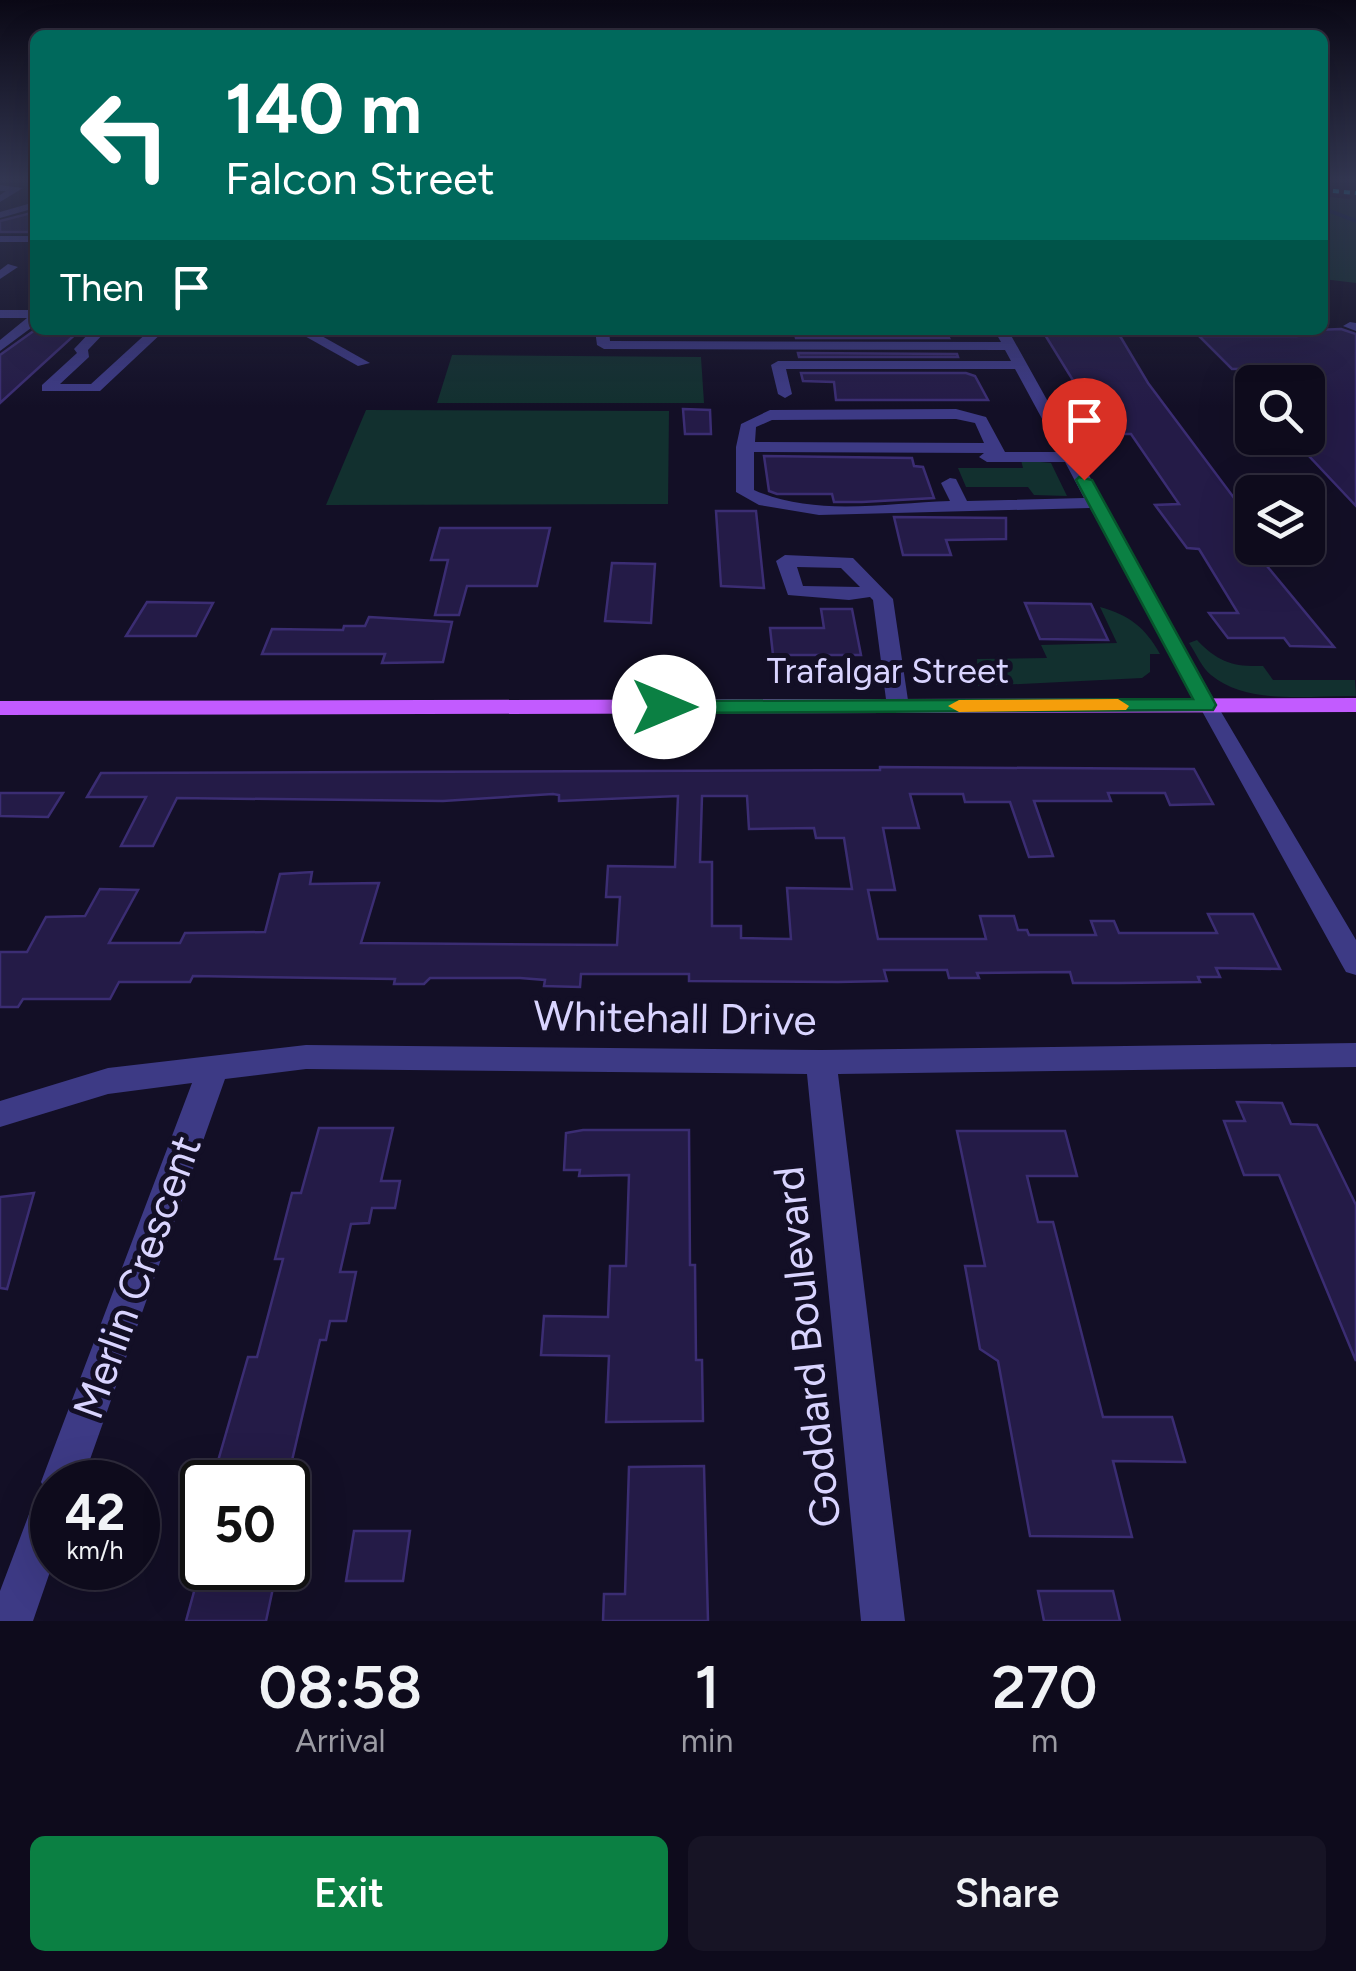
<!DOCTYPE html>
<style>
:root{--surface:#0e0b1c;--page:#171425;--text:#f1f3f6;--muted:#9b9ba3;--line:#2e2b3b;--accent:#0b8043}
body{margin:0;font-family:Figtree,sans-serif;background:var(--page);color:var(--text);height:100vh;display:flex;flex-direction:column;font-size:38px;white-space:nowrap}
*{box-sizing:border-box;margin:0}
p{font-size:32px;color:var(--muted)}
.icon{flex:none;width:55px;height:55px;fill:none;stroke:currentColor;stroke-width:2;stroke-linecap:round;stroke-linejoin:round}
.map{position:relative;height:1621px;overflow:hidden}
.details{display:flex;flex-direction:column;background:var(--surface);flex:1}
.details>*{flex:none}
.guide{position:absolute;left:30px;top:30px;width:1298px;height:305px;border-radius:15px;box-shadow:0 10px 40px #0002,0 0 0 2px var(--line);background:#00695c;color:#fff;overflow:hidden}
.controls{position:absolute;left:1235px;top:365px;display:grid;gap:20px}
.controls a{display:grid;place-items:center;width:90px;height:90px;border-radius:15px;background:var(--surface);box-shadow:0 10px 40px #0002,0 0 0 2px var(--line);font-size:50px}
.speed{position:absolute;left:30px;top:1460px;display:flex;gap:20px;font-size:50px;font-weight:700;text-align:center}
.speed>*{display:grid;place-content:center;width:130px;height:130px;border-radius:50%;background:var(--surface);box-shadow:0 10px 40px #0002,0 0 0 2px var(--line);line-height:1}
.speed small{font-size:25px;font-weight:400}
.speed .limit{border:5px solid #111;border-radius:15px;background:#fff;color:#111}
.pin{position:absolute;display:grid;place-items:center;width:85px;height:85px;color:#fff;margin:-102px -42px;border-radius:50% 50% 50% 0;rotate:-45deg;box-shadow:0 0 10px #0007}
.pin .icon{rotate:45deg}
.me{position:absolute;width:110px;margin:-55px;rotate:90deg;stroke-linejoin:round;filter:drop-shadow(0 0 8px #0008)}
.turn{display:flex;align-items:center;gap:35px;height:210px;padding:0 30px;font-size:45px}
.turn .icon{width:130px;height:130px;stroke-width:2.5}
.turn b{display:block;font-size:70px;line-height:85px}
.then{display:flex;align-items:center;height:95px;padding:0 30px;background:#0003;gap:20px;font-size:38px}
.eta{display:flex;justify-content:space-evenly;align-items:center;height:170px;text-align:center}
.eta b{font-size:60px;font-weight:600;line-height:70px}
.action{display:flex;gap:20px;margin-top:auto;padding:20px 30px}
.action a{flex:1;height:115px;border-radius:15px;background:var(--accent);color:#fff;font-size:40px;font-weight:600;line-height:115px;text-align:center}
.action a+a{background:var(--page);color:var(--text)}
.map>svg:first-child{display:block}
.green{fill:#12302f}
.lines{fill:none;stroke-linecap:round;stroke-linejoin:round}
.stream{stroke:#0c2248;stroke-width:4}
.building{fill:#241b47;stroke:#3b2d73;stroke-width:2.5;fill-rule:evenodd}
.minor{fill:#3d3a85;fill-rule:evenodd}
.major{fill:#c25bff;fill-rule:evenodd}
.rail{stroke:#00e5ff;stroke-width:4;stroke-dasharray:6 5;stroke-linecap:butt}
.route{fill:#0b8043;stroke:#07532c;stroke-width:2.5}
.slow{fill:#f59e0b}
.labels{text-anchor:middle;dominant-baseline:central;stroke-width:10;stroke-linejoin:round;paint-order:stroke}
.street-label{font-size:35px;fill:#d9d4ff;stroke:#130f26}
.near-street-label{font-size:42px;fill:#d9d4ff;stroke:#130f26}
</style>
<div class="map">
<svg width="1356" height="1621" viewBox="0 0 1356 1621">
<rect width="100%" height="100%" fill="#130f26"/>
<g class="green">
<polygon points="1323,196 1356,200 1356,283 1323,279"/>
<polygon points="452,355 701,357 704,403 437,403"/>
<polygon points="366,410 669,411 668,504 326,505"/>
<polygon points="1021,460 1051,463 1067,496 1034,495 1028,487 966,487 958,468 1023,468"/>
<path d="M1100,607C1129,615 1145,627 1160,654H1150V672L1142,678L978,686L977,659L1047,658L1041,645L1117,643Z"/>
<path d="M1197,640C1218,662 1233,667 1263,666L1273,680H1355L1356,696C1312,695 1248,706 1211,675C1202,668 1196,653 1189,643Z"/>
</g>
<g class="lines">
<polyline class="stream" points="1322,208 1356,221"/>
</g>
<g class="building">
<polygon points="35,212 35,227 28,232 0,232 0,221"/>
<polygon points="1341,329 1356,334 1356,506 1308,455 1308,368 1232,369 1199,336 1294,336 1287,331"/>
<polygon points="35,330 80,330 0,403 0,355"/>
<polygon points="794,330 945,330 949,338 796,338"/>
<polygon points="1042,330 1109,330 1120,336 1148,383 1240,506 1252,509 1252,548 1334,647 1290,646 1284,638 1228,638 1209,613 1238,613 1199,549 1187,548 1155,505 1179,504 1131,434 1106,434"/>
<polygon points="798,353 957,354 958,357 799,357"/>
<polygon points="801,373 966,373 975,376 988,400 836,400 834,382 803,381"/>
<polygon points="683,409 710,410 711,434 685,434"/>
<polygon points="764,456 912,458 914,466 923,467 934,498 862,502 834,502 832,494 777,494 769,491"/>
<polygon points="716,511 756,511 764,588 721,586"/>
<polygon points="894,517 1006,518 1006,539 946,540 951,555 903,555"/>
<polygon points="440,528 550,528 537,586 467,586 459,615 435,615 448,560 431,560"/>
<polygon points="612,563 655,564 651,623 605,621"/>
<polygon points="147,602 213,603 196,636 126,636"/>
<polygon points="1025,603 1091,604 1108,640 1040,639"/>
<polygon points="821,609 852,609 861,655 773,655 770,628 824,628"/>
<polygon points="369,617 452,622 443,662 382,663 385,654 262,654 272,629 343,630 344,626 365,626"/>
<path d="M880,767L1194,769L1213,804L1170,805L1165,793H1108L1111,801H1034L1053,856L1029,857L1010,802H965L963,794H910L919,828H883L895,890H868L878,939H986L980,916H1014L1018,930H1027L1029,935H1096L1091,921H1114L1119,933H1217L1208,914H1253L1280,969L1216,968L1220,977H1198L1200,982L1119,983H1073L1070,972L977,973L979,978H949L947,970H884L887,981L838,982L689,981V974H581L580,987L544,986L545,980L520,978H430L424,984H394L395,979L193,976L190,982H119L110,999H23L18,1007H0V952H27L46,917L85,916L100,889L138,890L109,943H180L185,933L265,932L280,874L312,872L310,884L379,883L361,943L617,945L620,897H606L608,866L675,867L678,796L559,801V795L553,794L443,801L177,798L153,846H121L146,797H87L101,773L880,770ZM702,796H747L749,829L814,828L816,838H844L852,889L787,888L791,939L741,938V926H712V862H700Z"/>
<polygon points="0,793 63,793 48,817 0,816"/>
<polygon points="1237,1102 1282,1103 1291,1124 1317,1125 1356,1205 1356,1361 1279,1175 1244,1175 1224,1121 1245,1121"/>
<polygon points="319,1128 393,1128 381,1181 400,1181 395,1208 372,1208 369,1223 351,1224 340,1272 356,1272 346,1321 330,1321 326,1340 320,1340 287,1482 212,1482 248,1357 257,1357 283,1259 275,1259 292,1193 301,1193"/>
<polygon points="583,1130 689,1130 690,1265 695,1265 696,1360 702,1360 703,1421 606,1422 609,1356 541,1355 544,1316 608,1317 610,1266 626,1266 629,1175 579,1176 580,1170 564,1170 566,1133"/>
<polygon points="957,1131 1065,1131 1077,1176 1027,1176 1038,1222 1053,1222 1103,1417 1172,1417 1185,1462 1113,1461 1132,1537 1030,1536 998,1361 980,1349 965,1266 985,1266"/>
<polygon points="34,1193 7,1289 0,1288 0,1197"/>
<polygon points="704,1466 708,1621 603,1621 604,1594 625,1594 629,1467"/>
<polygon points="354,1531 410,1531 403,1581 346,1581"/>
<polygon points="195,1588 273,1588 266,1621 186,1621"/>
<polygon points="1038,1591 1113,1591 1120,1621 1044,1621"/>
</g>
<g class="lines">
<g class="minor">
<polygon points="0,185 23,188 0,202 0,195 6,191 0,191"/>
<polygon points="35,202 35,208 0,218 0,212"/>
<rect x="0" y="236" width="35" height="6"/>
<polygon points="8,264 18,267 0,279 0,270"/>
<polygon points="0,310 35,310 35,325 0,351 0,340 27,318 0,318"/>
<polygon points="1350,322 1356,323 1356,331 1343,326"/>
<polygon points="92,330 107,330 88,350 89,357 60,384 91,384 150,330 165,330 100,391 42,391 42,385 77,353 74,349"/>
<polygon points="294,330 311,330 370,363 358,366"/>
<path d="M595,330H609L610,341L1001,342L994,330H1008L1217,705L1356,940V975L1346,972L1342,965L1090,508L819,515L759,505L736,492V447L741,424L770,410L956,409L986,417L1005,452H1060L1015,369H786L792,394L785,398L778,394L771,365L778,361H1011L1005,350L604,349L597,345ZM956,419L975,423L984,443L755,442L756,427L772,420ZM754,452L984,453L979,457L987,462H1065L1084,498L967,501L956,479L950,478L941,483L950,501C886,503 814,517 754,490Z"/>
<path d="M785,555L853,558L893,599L909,707L906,712H890L887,707L873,600L870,597L849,600L788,595L776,561ZM797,567L841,568L860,587L803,586Z"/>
<polygon points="1356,1043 1356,1067 838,1074 905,1621 861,1621 807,1074 306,1069 225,1079 82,1482 52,1482 52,1566 33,1621 0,1621 0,1591 37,1493 45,1490 41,1482 192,1083 108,1094 0,1127 0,1101 108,1068 306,1045 821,1050"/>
</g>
<polygon class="major" points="1356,698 1356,712 0,715 0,701"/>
<polyline class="rail" points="1322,190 1356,193"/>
</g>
<linearGradient id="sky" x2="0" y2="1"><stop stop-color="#0a0815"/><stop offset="0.44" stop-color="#333752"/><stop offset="1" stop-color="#333752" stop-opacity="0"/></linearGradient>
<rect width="1356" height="407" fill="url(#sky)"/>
<polygon class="route" points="1079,477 1092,480 1216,705 1213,710 664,713 654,707 664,701 1193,699 1076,480"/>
<polygon class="slow" points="1118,699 1129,706 1126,710 959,712 948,706 959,700"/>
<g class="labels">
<g class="street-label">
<text x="888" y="671">Trafalgar Street</text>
</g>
<g class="near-street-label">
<text transform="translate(675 1018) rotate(1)">Whitehall Drive</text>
<text transform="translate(137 1277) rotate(-70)">Merlin Crescent</text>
<text transform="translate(807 1347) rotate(-96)">Goddard Boulevard</text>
</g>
</g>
</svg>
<div class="controls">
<a><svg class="icon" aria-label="search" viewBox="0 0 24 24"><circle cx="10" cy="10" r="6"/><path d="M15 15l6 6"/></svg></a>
<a><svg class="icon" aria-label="layers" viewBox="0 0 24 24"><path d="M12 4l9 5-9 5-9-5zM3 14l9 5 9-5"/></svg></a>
</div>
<div class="speed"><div>42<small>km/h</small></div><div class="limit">50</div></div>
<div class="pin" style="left:1084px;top:480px;background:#d93025"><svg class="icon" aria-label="arrive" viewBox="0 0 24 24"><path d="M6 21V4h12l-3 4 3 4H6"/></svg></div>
<svg class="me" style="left:664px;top:707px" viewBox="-20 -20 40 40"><circle r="19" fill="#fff"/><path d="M0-13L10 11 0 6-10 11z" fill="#0b8043"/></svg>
<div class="guide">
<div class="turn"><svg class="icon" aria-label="left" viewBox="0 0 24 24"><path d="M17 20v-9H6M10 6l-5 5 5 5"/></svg><div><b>140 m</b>Falcon Street</div></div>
<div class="then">Then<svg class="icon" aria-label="arrive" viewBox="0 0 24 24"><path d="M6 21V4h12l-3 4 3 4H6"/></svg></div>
</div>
</div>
<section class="details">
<div class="eta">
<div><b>08:58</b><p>Arrival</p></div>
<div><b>1</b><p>min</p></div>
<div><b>270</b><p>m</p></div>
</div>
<div class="action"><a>Exit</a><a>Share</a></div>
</section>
